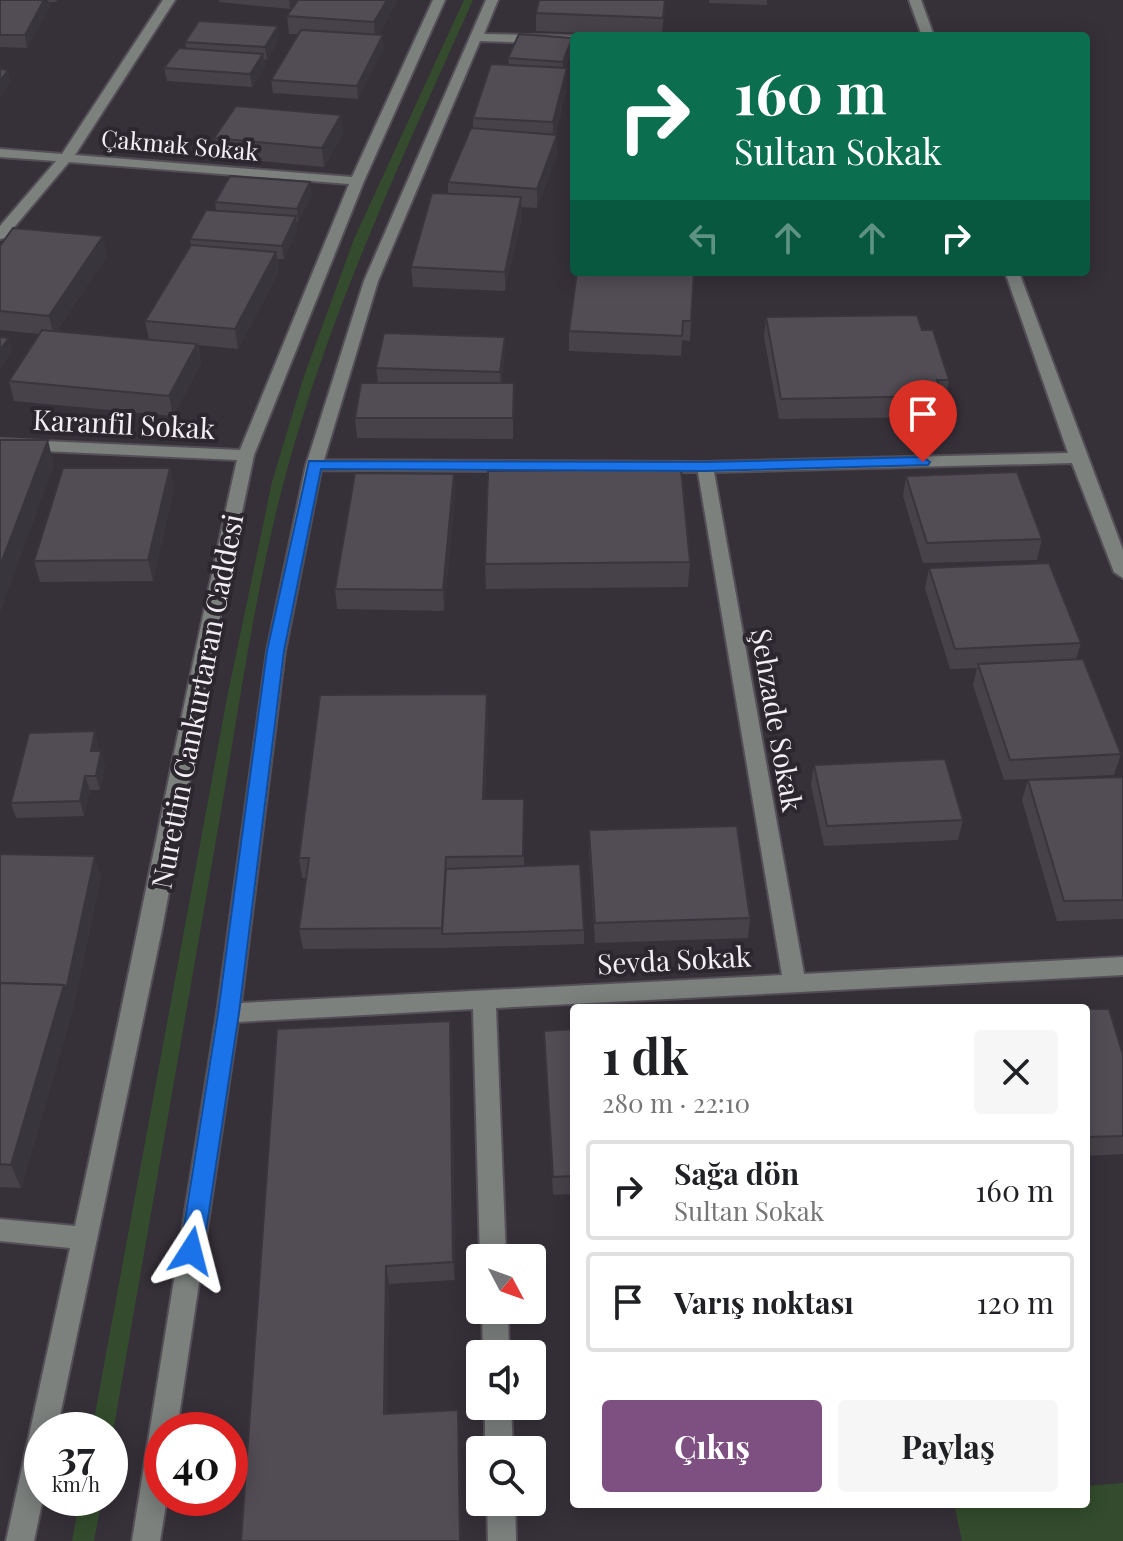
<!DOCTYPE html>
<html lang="tr">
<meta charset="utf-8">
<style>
:root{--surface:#fff;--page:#f6f6f6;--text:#202124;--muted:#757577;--line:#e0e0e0;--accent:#7e5081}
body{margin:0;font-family:"Playfair Display",serif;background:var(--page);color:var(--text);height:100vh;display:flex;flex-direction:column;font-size:30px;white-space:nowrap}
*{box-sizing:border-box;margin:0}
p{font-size:26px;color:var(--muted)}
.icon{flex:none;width:44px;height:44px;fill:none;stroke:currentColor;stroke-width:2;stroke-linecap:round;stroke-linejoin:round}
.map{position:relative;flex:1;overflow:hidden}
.details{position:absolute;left:570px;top:1004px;width:520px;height:504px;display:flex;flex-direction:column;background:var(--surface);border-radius:8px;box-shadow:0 4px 20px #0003}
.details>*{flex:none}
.top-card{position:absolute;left:570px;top:32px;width:520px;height:244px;border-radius:8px;box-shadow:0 4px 20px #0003;background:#0b6e4f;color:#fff;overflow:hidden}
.needle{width:52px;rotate:131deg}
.controls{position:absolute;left:466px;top:1244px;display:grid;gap:16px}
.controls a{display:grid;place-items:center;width:80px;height:80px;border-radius:8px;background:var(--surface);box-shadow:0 4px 20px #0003;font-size:40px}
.speed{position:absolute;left:24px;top:1412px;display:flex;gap:16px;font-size:40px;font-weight:700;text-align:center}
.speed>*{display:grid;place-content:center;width:104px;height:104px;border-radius:50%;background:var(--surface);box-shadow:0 4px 20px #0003;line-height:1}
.speed small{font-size:20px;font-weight:400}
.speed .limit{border:12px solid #d22;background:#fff;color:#111}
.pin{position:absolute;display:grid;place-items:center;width:68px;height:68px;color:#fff;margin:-82px -34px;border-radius:50% 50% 50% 0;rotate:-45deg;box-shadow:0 0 8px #0007}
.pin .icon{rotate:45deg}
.me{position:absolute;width:88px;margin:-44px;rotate:9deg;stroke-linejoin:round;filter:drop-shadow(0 0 6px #0008)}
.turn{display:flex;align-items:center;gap:28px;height:168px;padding:0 32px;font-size:36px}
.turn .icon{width:104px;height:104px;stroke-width:2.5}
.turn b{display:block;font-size:56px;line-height:68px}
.lanes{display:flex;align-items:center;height:76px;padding:0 32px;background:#0003;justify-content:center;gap:40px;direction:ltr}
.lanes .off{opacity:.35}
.round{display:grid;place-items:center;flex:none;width:84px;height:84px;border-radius:8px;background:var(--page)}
.headline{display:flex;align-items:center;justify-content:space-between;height:136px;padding:0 32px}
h1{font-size:48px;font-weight:700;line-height:60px}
.cta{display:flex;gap:16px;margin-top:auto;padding:16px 32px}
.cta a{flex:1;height:92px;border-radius:8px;background:var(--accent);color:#fff;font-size:32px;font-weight:700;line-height:92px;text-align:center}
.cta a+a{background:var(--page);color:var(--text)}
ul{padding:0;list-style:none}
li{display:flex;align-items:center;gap:24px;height:100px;margin:0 16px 12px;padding:0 16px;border:4px solid var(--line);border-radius:8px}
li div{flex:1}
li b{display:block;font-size:30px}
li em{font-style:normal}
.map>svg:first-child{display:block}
.green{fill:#344c2d}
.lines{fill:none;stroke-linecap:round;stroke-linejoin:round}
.minor-casing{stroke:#544f57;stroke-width:4}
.minor{fill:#7c817e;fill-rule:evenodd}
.wall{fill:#474149}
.shaded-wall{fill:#39353c}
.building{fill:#524c55;stroke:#39353c;stroke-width:2}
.route{fill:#1a73e8;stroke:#114b97;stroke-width:2}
.labels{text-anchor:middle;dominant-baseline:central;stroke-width:8;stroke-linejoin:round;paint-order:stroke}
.far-street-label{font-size:24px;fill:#f2eff4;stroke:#2c262f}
.street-label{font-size:28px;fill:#f2eff4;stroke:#2c262f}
</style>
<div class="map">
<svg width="1123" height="1541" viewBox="0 0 1123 1541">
<rect width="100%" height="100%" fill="#363039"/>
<g class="green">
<path d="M464,0H473C404,154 332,306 287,470C254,590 238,717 216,840C181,1043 145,1246 110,1450V1430H92L227,698L272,482L303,379L354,239Z"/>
<polygon points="1123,1483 1123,1541 962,1541 954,1504 1086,1504 1086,1486"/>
<polygon points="80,1498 102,1498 94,1541 72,1541"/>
</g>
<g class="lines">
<g class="minor-casing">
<g id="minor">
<path d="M163,0H175L75,155L352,177L433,0H445L364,181L254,455L217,631L162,929L57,1430H42L43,1498L34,1541H6L70,1248L0,1241V1219L75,1226C131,971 180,714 237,460L0,449V439L240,450L349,184L69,162L5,238L0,239V226L56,161L0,157V149L62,154Z"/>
<path d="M486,0H498L484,34L574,36V44L480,41L378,281L324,460L705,462L1068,453L1005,272H1019L1123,550V578L1114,572L1072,463L714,472L804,974L1123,957V975L496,1008L506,1258H480L473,1009L238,1022L177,1430H162V1498H167L160,1541H132L217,1013L267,651L306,465L364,281ZM321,470L698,472L782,975L241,1003L285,651Z"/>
<polygon points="909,0 921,0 934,36 922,36"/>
<polygon points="482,1310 508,1310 509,1354 483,1354"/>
<polygon points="485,1406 511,1406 513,1450 485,1450"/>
<polygon points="487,1502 515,1502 516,1541 488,1541"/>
</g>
</g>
<use href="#minor" class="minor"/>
</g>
<g class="wall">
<polygon points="0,0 57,0 56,2 49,2 50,6 27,48 0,47"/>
<polygon points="219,0 296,0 290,9 219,2"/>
<polygon points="398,0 378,35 384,48 358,99 273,93 271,80 298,34 289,34 287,16"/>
<polygon points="665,0 662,36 536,31 536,13"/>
<polygon points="709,0 767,0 767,5 709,3"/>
<polygon points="278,26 279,39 267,60 264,59 265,67 252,87 167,81 164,68 186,48 185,42"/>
<polygon points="572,38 572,51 565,68 567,68 567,87 555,135 557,154 537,208 521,207 522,216 505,291 413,287 411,267 448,194 448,182 473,128 473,118 509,65 508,58"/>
<polygon points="341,115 343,134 324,167 217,157 214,138"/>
<polygon points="312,195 298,222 296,222 297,230 284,259 277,259 279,272 238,349 198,345 201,364 173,416 14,401 9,381 40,334 0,330 0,246 107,256 56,332 149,340 145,321 191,245 190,239 216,211 215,202"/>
<polygon points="694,272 690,341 682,340 681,356 569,351 569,331"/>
<polygon points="766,317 922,330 949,380 945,400 941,400 938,417 779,419 764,337"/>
<polygon points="505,337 505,350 501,383 514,383 513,439 357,438 355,418 405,383 378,382 376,368"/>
<polygon points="170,468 174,488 153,581 40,582 34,561"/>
<polygon points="454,474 455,494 444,611 337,609 335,589"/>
<polygon points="906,476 1042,539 1037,560 923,563 903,496"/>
<polygon points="690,562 688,587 486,589 485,564"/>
<polygon points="929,568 1081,643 1076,659 1121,754 1114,775 1004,780 973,685 977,668 950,669 925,588"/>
<polygon points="487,694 488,714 485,799 524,799 524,866 584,930 584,944 444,948 303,949 299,929 306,878 302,878 299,858"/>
<polygon points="99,746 98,751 105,765 100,790 90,790 84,816 16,818 11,803"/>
<polygon points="814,765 963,820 958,840 824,846 811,785"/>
<polygon points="1123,777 1123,919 1057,921 1022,800 1028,780"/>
<polygon points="589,830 750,918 748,938 595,943 589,851"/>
<polygon points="0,854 101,876 73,1009 21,1188 0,1187"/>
<polygon points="1086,1009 1123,1055 1123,1154 1086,1156"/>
<polygon points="574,1029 574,1194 553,1195 544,1031"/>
<polygon points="452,1040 455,1280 389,1284 387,1414 458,1410 459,1426 461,1541 241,1541"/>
</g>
<g class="shaded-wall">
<polygon points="44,0 48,0 50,6 27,48 25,35"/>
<polygon points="289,0 296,0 290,9"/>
<polygon points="387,0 398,0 375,40 374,22"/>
<polygon points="278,26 279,39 267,60 265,47"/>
<polygon points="383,35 384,48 358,99 357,86"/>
<polygon points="572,38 572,51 563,75 563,62"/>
<polygon points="263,54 265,67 252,87 250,74"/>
<polygon points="567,68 567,87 553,141 553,122"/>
<polygon points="8,70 11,82 0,99 0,81"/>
<polygon points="341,115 343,134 324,167 322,148"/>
<polygon points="557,135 557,154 537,208 537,189"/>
<polygon points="310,182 312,195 298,222 297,209"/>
<polygon points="521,197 522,216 505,291 505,272"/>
<polygon points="296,216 297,230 284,259 282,246"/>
<polygon points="103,236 107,256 54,335 49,316"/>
<polygon points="276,252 279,272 238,349 235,329"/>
<polygon points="505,337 505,350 500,386 500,372"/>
<polygon points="9,338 12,352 0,369 0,350"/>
<polygon points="197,344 201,364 173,416 169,396"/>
<polygon points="514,383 515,403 513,439 513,418"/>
<polygon points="48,440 54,466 0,613 0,566"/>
<polygon points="170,468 174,488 153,581 148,560"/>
<polygon points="454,474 455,494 444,611 443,590"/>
<polygon points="487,694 488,714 484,820 483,799"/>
<polygon points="95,731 99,746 95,765 91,751"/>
<polygon points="101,751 105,765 100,790 96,776"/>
<polygon points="85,776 90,790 84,816 80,801"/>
<polygon points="95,856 101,876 73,1009 21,1188 11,1165"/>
<polygon points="450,1021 452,1040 455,1280 453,1262"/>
<polygon points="386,1266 389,1284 387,1430 384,1414"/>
<polygon points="458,1410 459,1426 461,1541 460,1541"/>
</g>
<g class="building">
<polygon points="0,0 44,0 25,35 0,35"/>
<polygon points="298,0 387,0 374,22 287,16"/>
<polygon points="539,0 665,0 663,18 536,13"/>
<polygon points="199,21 278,26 265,47 185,42"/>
<polygon points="301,30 383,35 357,86 271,80"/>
<polygon points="519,34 572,38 563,62 508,58"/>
<polygon points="179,48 263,54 250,74 164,68"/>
<polygon points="491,64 567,68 553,122 473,118"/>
<polygon points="0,69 8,70 0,81"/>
<polygon points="236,106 341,115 322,148 214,138"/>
<polygon points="471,128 557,135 537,189 448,182"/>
<polygon points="230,176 310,182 297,209 215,202"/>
<polygon points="432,193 521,197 505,272 411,267"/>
<polygon points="206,210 296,216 282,246 190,239"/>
<polygon points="13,228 103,236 49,316 0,311 0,246"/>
<polygon points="191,245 276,252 235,329 145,321"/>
<polygon points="577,272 694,272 691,321 683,321 682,336 569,331"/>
<polygon points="917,315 922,330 933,330 949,380 937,380 942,396 781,399 766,317"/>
<polygon points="42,330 197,344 169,396 9,381"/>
<polygon points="384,333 505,337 500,372 376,368"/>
<polygon points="0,337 9,338 0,350"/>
<polygon points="361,383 514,383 513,418 355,418"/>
<polygon points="0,440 48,440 0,566"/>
<polygon points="63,468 170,468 148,560 34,561"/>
<polygon points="681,469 690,562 485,564 488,471"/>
<polygon points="1017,472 1042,539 927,543 906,476"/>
<polygon points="355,473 454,474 443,590 335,589"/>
<polygon points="1049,563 1081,643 955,649 929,568"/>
<polygon points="1083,659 1121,754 1010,760 978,664"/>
<polygon points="487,694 483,799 524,799 523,856 446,857 442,928 299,929 309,858 299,858 320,695"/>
<polygon points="95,731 91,751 101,751 96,776 85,776 80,801 11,803 29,733"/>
<polygon points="945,759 963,820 827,826 814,765"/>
<polygon points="1123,777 1123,900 1064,901 1028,780"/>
<polygon points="737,826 750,918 595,923 589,830"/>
<polygon points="0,854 95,856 66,990 64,985 0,983"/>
<polygon points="580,864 584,930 442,934 446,869"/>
<polygon points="0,983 64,985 11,1165 0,1164"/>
<polygon points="1086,1009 1109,1009 1123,1055 1123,1136 1086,1137"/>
<polygon points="450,1021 453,1262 386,1266 384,1414 458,1410 460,1541 241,1541 277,1029"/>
<polygon points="574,1029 574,1176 553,1177 544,1031"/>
</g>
<polygon class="route" points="923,457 930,462 928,465 705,471 321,469 284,651 239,1013 203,1251 199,1258 191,1262 183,1258 180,1251 218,1013 267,651 309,461 705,462"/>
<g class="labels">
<g class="far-street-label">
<text transform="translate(180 144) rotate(5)">Çakmak Sokak</text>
</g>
<g class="street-label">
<text transform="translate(124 423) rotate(3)">Karanfil Sokak</text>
<text transform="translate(196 701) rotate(-79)">Nurettin Cankurtaran Caddesi</text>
<text transform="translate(778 720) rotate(80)">Şehzade Sokak</text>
<text transform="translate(674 959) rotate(-3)">Sevda Sokak</text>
</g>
</g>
</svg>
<div class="controls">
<a><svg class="needle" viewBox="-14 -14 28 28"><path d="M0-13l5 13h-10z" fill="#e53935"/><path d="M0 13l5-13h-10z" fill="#757577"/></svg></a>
<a><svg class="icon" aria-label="sound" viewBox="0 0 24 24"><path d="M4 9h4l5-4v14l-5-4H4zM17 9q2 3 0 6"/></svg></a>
<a><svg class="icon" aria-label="search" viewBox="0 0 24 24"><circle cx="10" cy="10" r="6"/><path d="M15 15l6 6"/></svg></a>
</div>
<div class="speed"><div>37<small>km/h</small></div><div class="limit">40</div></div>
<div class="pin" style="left:923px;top:462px;background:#d93025"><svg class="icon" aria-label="arrive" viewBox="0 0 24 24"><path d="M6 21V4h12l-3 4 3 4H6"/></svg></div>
<svg class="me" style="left:191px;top:1251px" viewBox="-20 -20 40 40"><path d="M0-17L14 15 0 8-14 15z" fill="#1a73e8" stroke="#fff" stroke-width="4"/></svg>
<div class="top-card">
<div class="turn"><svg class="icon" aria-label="right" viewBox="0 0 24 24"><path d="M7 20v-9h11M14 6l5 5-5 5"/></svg><div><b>160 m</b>Sultan Sokak</div></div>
<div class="lanes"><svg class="icon off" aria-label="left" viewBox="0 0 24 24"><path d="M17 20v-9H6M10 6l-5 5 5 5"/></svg><svg class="icon off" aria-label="ahead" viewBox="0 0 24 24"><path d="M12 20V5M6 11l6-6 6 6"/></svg><svg class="icon off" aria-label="ahead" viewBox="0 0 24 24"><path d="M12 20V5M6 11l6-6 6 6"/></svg><svg class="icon" aria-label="right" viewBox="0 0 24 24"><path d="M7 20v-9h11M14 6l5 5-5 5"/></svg></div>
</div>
<section class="details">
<div class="headline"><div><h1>1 dk</h1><p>280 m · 22:10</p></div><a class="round"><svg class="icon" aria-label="close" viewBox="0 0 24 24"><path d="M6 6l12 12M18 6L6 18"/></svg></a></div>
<ul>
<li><svg class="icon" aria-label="right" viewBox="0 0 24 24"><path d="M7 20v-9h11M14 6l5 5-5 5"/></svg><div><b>Sağa dön</b><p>Sultan Sokak</p></div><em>160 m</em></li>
<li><svg class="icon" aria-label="arrive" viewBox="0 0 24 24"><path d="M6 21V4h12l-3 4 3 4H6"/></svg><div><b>Varış noktası</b></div><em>120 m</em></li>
</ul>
<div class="cta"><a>Çıkış</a><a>Paylaş</a></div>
</section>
</div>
